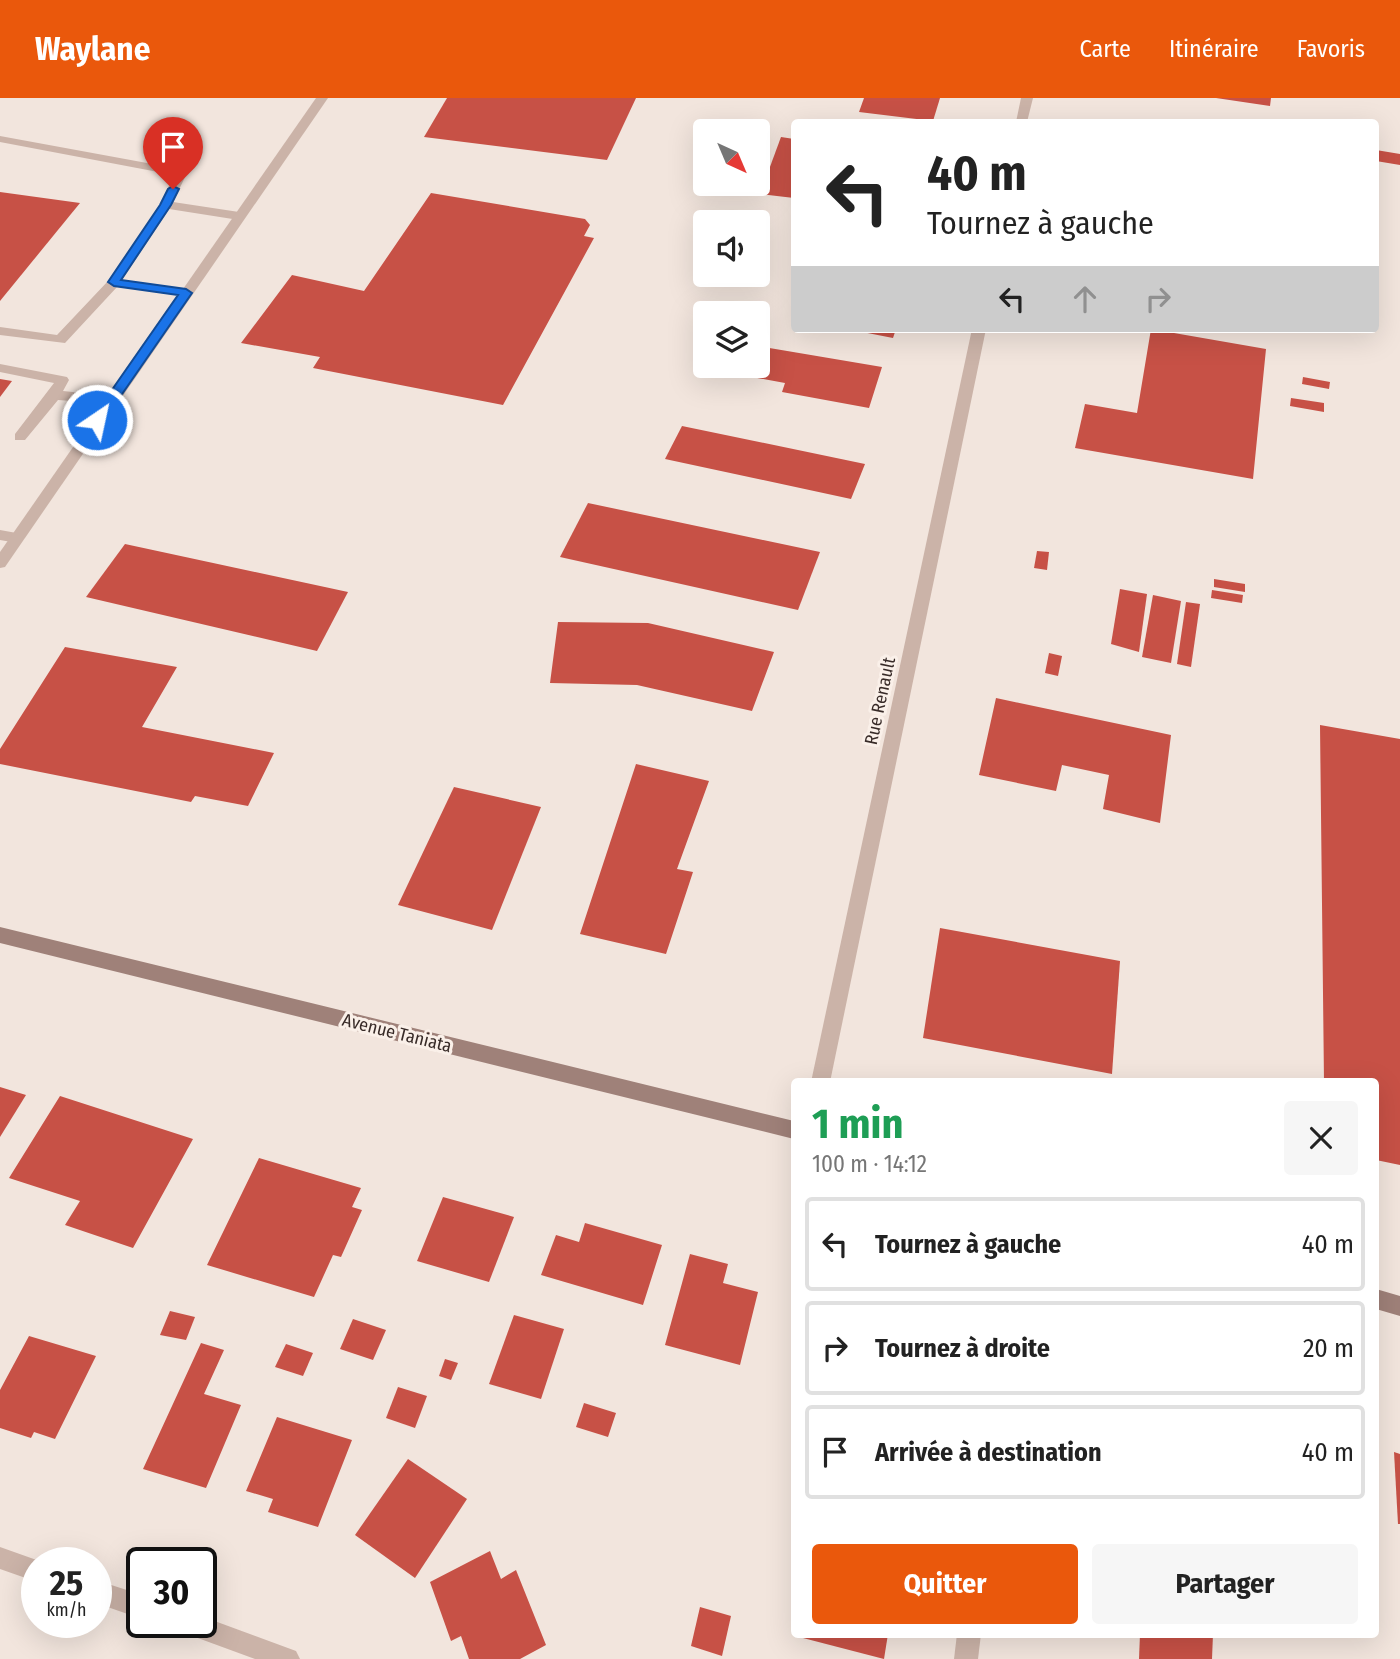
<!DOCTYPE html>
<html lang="fr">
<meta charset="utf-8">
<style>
:root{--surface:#fff;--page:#f6f6f6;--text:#222;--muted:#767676;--line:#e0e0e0;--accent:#ea580c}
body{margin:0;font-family:"Fira Sans Condensed",sans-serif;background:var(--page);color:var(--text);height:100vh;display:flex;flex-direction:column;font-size:26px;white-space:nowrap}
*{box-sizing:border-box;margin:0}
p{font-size:23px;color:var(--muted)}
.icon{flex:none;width:38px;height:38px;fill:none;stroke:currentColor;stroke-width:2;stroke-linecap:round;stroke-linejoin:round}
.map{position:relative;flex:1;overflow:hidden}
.panel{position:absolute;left:791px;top:980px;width:588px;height:560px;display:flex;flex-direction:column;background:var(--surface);border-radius:7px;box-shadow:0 7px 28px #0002}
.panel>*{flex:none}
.guide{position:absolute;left:791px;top:21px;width:588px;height:214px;border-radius:7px;box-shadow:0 7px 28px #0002;background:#fff;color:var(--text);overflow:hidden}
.needle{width:46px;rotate:136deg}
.controls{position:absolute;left:693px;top:21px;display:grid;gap:14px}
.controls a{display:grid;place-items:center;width:77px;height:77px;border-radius:7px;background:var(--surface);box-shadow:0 7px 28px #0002;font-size:35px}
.speed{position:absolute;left:21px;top:1449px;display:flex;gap:14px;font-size:35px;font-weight:700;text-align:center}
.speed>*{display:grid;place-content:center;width:91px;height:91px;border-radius:50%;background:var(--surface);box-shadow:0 7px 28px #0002;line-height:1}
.speed small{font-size:18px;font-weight:400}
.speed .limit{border:4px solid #111;border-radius:10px;background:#fff;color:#111}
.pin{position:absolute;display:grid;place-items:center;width:60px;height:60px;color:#fff;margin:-72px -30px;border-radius:50% 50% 50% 0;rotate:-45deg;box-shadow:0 0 7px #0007}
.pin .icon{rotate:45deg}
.me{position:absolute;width:77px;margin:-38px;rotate:34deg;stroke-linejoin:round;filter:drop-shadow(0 0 5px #0008)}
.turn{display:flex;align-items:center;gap:24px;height:147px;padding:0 21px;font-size:32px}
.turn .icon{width:91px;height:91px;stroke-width:2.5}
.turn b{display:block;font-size:49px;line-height:60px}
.lanes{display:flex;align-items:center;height:66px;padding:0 21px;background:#0003;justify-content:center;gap:35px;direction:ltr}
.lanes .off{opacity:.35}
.round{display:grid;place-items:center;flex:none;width:74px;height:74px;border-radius:7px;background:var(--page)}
.head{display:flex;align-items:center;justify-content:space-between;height:119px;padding:0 21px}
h1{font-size:42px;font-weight:700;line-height:52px;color:#1e9e55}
.action{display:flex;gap:14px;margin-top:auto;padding:14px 21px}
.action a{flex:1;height:80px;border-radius:7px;background:var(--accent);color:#fff;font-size:28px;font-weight:700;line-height:80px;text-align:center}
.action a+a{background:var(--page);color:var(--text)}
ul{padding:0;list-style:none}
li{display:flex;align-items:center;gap:21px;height:94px;margin:0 14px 10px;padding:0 7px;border:4px solid var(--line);border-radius:7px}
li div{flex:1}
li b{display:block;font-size:26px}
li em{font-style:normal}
header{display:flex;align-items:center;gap:42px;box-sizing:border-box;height:98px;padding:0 35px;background:var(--accent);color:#fff}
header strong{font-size:33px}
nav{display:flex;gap:38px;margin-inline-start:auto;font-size:24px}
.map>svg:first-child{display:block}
.building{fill:#c75146}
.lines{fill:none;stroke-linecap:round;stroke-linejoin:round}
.lane{fill:#cbb3a8;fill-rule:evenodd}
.street{fill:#cbb3a8;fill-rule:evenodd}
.secondary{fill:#9f8179;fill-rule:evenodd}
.route{fill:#1a73e8;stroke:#114b97;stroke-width:2}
.labels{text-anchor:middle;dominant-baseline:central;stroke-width:6;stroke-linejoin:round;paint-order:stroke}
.street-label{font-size:18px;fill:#382b28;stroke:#faf0e9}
</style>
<header>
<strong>Waylane</strong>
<nav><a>Carte</a><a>Itinéraire</a><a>Favoris</a></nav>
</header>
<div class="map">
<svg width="1400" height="1561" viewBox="0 0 1400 1561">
<rect width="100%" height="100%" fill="#f2e5dd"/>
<g class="building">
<polygon points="447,0 636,0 607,62 424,39"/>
<polygon points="864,0 940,0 933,23 859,14"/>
<polygon points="1216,0 1271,0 1270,8"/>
<polygon points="781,39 794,41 794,100 760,96"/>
<polygon points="1376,52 1400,56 1400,67 1376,63"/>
<polygon points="0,94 80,105 0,203"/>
<polygon points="431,95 585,121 590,127 584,138 594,140 503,307 313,270 320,259 241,245 292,177 364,193"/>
<polygon points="847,231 896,231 893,240"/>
<polygon points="1151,231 1266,251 1253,381 1075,350 1085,306 1137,315"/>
<polygon points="758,248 882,269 869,310 782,294 785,285 730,275 733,268 758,268"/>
<polygon points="1303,279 1330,284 1329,291 1302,286"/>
<polygon points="0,281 12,283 0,299"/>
<polygon points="1291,300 1324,305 1324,314 1290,308"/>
<polygon points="682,328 865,366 851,401 665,361"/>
<polygon points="588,405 820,454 798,512 560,459"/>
<polygon points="125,446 348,494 317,553 86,499"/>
<polygon points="1037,453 1049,454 1047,472 1034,470"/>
<polygon points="1214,481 1245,486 1245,494 1214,489"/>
<polygon points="1120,491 1147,496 1139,554 1111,546"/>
<polygon points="1212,492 1243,497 1242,505 1211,500"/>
<polygon points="1153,497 1181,503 1171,565 1142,559"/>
<polygon points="1186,504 1200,506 1191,569 1177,566"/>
<polygon points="558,524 648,525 774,554 752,613 637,587 550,585"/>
<polygon points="65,549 177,569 142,629 274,655 248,708 195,698 191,704 0,666 0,651"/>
<polygon points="1049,555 1062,558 1058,578 1045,575"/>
<polygon points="996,600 1171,637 1160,725 1103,711 1109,677 1062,667 1056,693 979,677"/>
<polygon points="1320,627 1400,641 1400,1067 1376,1062 1376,984 1324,984"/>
<polygon points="636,666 709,683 677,771 693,774 666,856 580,836"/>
<polygon points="454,689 541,709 492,832 398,807"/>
<polygon points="940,830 1120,863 1112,976 923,940"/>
<polygon points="0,989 26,997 0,1039"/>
<polygon points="60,998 193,1041 133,1150 65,1127 80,1103 9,1080"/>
<polygon points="259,1060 361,1090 352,1109 362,1112 341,1159 333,1157 314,1199 207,1167"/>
<polygon points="443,1099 514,1119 489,1184 417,1163"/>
<polygon points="585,1125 662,1147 643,1207 541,1177 556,1137 579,1144"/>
<polygon points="690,1156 728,1166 723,1185 758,1194 740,1267 665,1247"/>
<polygon points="170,1213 195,1219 186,1242 160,1237"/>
<polygon points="514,1217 564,1231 541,1301 489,1286"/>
<polygon points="353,1221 386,1232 373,1262 340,1251"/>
<polygon points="29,1238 96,1258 55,1341 34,1334 31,1340 0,1330 0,1292"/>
<polygon points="201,1245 224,1252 204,1296 241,1307 206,1390 143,1371"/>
<polygon points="286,1246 313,1255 303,1278 275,1269"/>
<polygon points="445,1261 458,1265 451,1282 439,1278"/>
<polygon points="398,1289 427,1298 415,1330 386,1320"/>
<polygon points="584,1305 616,1315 608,1339 576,1329"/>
<polygon points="277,1319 352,1342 318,1429 268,1414 273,1401 246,1393"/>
<polygon points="1394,1354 1400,1356 1400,1426 1398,1426"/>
<polygon points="408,1361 467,1401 415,1480 355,1437"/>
<polygon points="490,1453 501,1481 516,1472 546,1547 520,1561 469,1561 461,1538 451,1543 430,1484"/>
<polygon points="700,1509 731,1518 722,1558 691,1548"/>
<polygon points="804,1536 888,1536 884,1561 803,1540"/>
<polygon points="1140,1536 1213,1536 1212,1561 1139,1561"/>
</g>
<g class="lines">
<g class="lane">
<polygon points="0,38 185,72 187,75 173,104 239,114 245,118 239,122 169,111 122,182 186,191 191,192 191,198 117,189 65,245 0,237 0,229 57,237 109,182 160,107 174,77 0,44"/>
<polygon points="0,266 67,279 69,282 63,293 111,298 118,302 111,306 58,302 25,342 15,342 15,336 54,285 0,274"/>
<polygon points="0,432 22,436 24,440 17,445 0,442"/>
</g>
<g class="street">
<polygon points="316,0 328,0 5,469 0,470 0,454"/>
<polygon points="1021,0 1033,0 1027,24 1016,24"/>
<polygon points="972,231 986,231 830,984 811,984"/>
<polygon points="0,1449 45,1465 37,1465 37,1484 0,1471"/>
<polygon points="96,1482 142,1497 142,1521 96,1505"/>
<polygon points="201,1518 296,1553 300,1561 255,1561 176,1532 172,1524 201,1524"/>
<polygon points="957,1536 981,1536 978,1561 954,1561"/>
</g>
<g class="secondary">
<polygon points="0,829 794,1023 794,1041 0,845"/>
<polygon points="1376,1191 1400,1198 1400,1218 1376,1211"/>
</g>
</g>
<polygon class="route" points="173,88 179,91 171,107 121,182 186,191 192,195 102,325 93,325 93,319 178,197 114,188 108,184 160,107 168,91"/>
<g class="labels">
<g class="street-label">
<text transform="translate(880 603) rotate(-78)">Rue Renault</text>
<text transform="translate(397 935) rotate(14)">Avenue Taniata</text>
</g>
</g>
</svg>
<div class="controls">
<a><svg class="needle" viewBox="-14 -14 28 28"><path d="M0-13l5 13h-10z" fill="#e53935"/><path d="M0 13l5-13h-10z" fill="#767676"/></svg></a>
<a><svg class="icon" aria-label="sound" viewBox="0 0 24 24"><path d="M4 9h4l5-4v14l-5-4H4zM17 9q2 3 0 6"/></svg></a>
<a><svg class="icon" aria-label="layers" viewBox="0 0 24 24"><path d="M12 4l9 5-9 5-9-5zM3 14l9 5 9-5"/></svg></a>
</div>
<div class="speed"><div>25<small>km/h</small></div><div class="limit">30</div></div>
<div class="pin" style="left:173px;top:91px;background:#d93025"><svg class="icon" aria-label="arrive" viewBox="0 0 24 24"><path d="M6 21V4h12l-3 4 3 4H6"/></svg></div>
<svg class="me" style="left:97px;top:322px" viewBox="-20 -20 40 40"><circle r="17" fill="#1a73e8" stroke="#fff" stroke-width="3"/><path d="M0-11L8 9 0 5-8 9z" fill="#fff"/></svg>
<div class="guide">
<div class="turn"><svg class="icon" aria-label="left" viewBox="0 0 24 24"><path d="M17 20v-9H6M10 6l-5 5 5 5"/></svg><div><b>40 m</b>Tournez à gauche</div></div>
<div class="lanes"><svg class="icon" aria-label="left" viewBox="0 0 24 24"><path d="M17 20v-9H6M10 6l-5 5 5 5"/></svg><svg class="icon off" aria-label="ahead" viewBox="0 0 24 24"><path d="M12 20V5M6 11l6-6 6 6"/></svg><svg class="icon off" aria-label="right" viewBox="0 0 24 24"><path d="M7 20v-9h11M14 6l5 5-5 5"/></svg></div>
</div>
<section class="panel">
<div class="head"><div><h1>1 min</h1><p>100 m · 14:12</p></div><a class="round"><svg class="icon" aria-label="close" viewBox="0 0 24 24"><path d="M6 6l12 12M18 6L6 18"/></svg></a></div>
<ul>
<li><svg class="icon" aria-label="left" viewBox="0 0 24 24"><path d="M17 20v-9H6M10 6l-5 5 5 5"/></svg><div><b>Tournez à gauche</b></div><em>40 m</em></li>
<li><svg class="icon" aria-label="right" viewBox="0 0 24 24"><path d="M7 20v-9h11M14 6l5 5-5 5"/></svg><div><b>Tournez à droite</b></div><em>20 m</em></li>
<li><svg class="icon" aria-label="arrive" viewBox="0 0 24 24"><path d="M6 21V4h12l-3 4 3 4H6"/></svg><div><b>Arrivée à destination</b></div><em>40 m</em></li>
</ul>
<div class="action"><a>Quitter</a><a>Partager</a></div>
</section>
</div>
